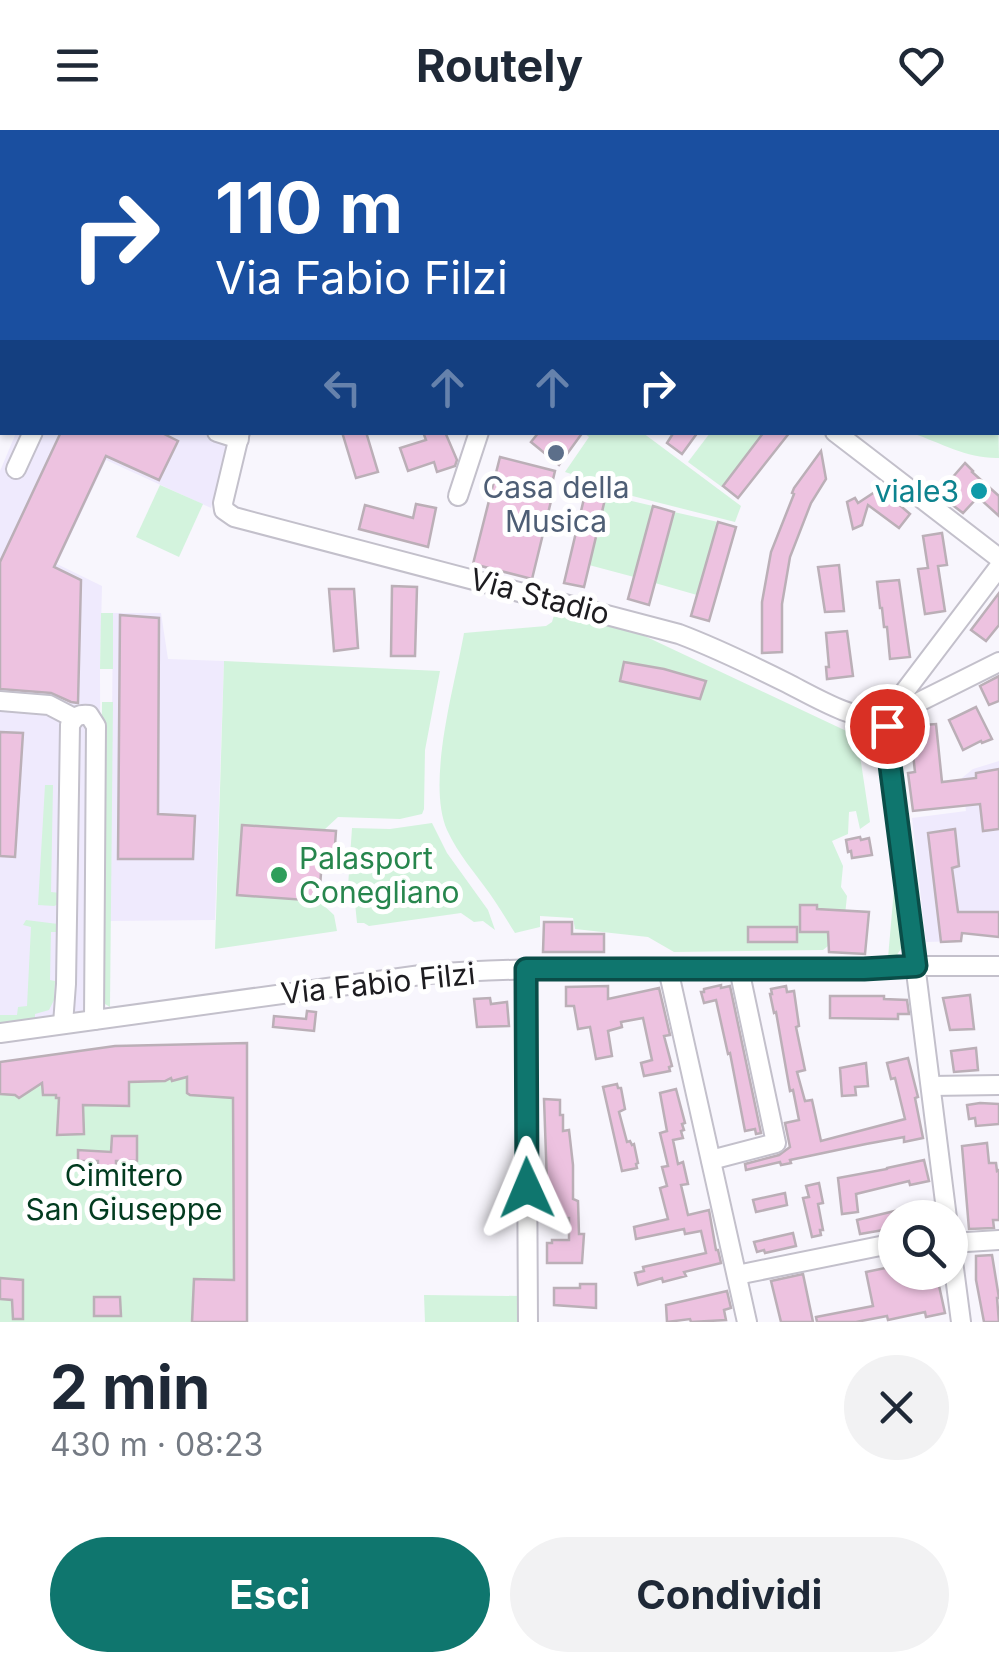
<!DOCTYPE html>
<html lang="it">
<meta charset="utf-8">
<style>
:root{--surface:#fff;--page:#f2f2f3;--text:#1f2937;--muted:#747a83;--accent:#0f766e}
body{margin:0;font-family:Inter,sans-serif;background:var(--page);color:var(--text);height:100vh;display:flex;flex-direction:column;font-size:38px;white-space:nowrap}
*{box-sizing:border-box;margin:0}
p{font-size:32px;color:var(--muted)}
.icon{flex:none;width:55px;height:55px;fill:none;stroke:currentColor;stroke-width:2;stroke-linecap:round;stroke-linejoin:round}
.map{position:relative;height:1192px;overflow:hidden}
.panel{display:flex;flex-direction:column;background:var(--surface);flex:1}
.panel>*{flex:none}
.hud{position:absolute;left:0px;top:0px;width:1000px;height:305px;box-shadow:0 2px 8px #0004;background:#1a4fa0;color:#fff;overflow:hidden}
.controls{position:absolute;left:878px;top:1070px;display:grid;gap:20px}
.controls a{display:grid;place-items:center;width:90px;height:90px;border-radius:50%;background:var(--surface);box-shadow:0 2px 8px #0004;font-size:50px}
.pin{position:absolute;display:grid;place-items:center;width:85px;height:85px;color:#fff;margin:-42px;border:5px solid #fff;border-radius:50%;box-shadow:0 2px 10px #0007}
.me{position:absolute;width:110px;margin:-55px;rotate:359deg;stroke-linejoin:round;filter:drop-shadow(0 0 8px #0008)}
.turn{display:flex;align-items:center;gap:35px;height:210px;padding:0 50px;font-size:45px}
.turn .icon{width:130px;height:130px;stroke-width:2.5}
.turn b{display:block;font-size:70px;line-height:85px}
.lanes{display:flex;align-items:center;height:95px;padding:0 50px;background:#0003;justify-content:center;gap:50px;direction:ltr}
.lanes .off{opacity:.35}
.round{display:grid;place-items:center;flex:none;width:105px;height:105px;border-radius:52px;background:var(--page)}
.overview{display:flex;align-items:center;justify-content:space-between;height:170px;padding:0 50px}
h1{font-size:60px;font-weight:700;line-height:75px}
.action{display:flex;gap:20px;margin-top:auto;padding:20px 50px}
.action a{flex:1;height:115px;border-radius:60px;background:var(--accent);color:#fff;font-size:40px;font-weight:700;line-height:115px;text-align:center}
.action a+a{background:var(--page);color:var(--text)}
header{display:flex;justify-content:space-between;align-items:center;height:130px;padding:0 50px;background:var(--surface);font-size:45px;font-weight:700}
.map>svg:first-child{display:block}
.built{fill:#efeafd}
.green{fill:#d3f3dd}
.building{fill:#edc2e0;stroke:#bbafb7;stroke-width:2.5}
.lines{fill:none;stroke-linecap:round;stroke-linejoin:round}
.minor-casing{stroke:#c3c0cb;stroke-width:22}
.major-casing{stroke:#c3c0cb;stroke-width:28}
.minor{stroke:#fff;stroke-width:18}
.major{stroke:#fff;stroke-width:22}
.route-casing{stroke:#0a4d48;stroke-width:25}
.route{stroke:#0f766e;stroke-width:18}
.service-dot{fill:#5c6f8a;stroke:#fff;stroke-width:4}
.culture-dot{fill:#0f9aa8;stroke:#fff;stroke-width:4}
.leisure-dot{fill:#2e9e5b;stroke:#fff;stroke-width:4}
.labels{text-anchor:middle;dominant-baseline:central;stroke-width:10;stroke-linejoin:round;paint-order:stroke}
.service-label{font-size:30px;fill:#4e5e75;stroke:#fff}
.culture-label{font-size:30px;fill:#0d838f;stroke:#fff;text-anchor:end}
.street-label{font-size:30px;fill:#1d1c20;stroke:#fff}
.leisure-label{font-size:30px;fill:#27864d;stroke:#fff;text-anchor:start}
.park-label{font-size:30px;fill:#023b1f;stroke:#fff}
</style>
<header><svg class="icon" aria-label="menu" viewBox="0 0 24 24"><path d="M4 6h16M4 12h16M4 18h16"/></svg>Routely<svg class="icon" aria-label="heart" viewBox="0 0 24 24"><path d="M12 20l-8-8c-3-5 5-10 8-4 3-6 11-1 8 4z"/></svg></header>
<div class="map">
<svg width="999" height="1192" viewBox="0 0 999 1192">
<rect width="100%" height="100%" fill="#f8f6fd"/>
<g class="built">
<polygon points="16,303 232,303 211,378 106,330 57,434 102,456 100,539 101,878 0,892 0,341"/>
<polygon points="113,483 161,483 168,529 224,531 215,790 110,791"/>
<polygon points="999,631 999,807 984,806 983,804 962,800 961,811 926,812 912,688 966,681 962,648 973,639"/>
</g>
<g class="green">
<path d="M998,281L999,328C968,329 941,313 912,303L998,302Z"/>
<polygon points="584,303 643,303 741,376 735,392 593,356 593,351 565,342 589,307"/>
<polygon points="710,303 757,303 761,306 722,357 688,332"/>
<polygon points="160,355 203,374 179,427 136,407"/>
<polygon points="606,365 653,376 634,447 589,435"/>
<polygon points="674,382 718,392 697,465 655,453"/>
<path d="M555,482L617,493L857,606L870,692L860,699L856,681L849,682L848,704L832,711L843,736L841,757L847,766L843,804L823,820L674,822L648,807L575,799L573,788L540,786V797L515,803C507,790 499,777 490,764C475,743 458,724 447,700C426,652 455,555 464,503L546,496L552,492Z"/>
<polygon points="101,483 113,483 113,539 100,539"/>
<polygon points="224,531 440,541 425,620 424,679 422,684 400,689 338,687 324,700 242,695 237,765 319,771 334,785 337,801 215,819"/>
<polygon points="102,572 113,572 110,877 100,871 99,863"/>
<polygon points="45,655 53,655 51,762 61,763 59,774 54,776 38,775"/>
<polygon points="432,693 447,723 488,780 495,800 483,791 474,792 461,783 369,796 364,793 357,793 355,773 347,771 352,698 390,699"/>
<polygon points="897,756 906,812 896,826 888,828 894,759"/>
<polygon points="26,790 58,794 60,802 51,802 50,850 55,851 54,870 49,880 35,884 35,889 0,893 0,885 17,885 18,877 27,876 31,797 23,795"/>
<polygon points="247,913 247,1192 0,1192 0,932 115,916"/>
<polygon points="424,1165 521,1166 521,1192 425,1192"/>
</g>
<g class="building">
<polygon points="61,302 160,302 178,311 159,350 106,326 54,437 81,450 78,573 71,572 51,563 0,559 0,432"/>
<polygon points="342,302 366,302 378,342 356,348"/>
<polygon points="423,302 445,302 457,330 455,336 437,342 434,332 408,341 400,318 426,310"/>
<polygon points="539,302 583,302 559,335 531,312"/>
<polygon points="674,302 698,302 682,324 667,313"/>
<polygon points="764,302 790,302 738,368 723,356"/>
<polygon points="821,321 826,349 811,373 790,427 782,474 782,522 762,523 762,472 771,422 794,364 792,363 794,358"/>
<polygon points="500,327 555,341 549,366 552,367 532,449 473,434"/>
<polygon points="965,333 973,341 972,342 999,366 999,386 978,367 963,383 938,364"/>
<polygon points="884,356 896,372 910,384 899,398 868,375 862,395 853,399 847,372 855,368 858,373"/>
<polygon points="586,360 606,365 584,457 564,453"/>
<polygon points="416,374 436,378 428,417 359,399 365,375 413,388"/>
<polygon points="653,376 674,382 649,475 628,469"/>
<polygon points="718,392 736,397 709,491 691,486"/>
<polygon points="942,403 947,435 938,436 945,481 925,484 918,439 928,438 923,406"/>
<polygon points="839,435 844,481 825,482 818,437"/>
<polygon points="899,450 910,527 890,529 887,497 884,497 882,478 880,478 877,452"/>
<polygon points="392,456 417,457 415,526 391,526"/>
<polygon points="329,459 354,459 358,518 334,521"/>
<polygon points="999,463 999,495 986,511 971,500"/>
<polygon points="120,485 159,488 158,684 195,686 193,729 118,729"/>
<polygon points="847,501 853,546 827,549 826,537 829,537 826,503"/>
<polygon points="624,532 664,539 706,551 700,569 620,551"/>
<polygon points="999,546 999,571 989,575 980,556"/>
<polygon points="976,577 992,609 982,613 981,611 963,620 949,590"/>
<polygon points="936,594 942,652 976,648 976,643 999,639 999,699 983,701 980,674 913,681 908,643 915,642 910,596"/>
<polygon points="0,602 23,603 15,727 0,726"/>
<polygon points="242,695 336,701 334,729 322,729 319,771 237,765"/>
<polygon points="955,699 959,736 952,738 958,782 999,782 999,807 962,803 961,811 941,812 928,703"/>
<polygon points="860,707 861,710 869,708 872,725 852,728 851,721 848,722 846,710"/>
<polygon points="800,775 817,775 817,779 869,782 865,824 829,822 828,802 800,802"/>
<polygon points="544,792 572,792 572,804 604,804 604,822 543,822"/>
<rect x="748" y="797" width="49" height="15"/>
<polygon points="721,855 721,858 730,856 761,1003 756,1004 755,999 745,1001 730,923 728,924 716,870 704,873 701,862 704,862 704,859"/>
<polygon points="608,856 608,869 659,858 670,905 664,906 672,936 669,937 670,941 644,946 641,933 652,930 643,888 621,892 622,897 608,901 612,926 596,929 590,897 578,899 574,876 566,876 566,857"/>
<polygon points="786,856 787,862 794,861 799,896 796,897 805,940 797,942 805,971 812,970 821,1011 905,989 895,948 891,949 887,933 908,928 918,967 915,968 923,1008 904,1012 904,1007 866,1014 790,1030 791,1033 781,1035 780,1032 746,1040 745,1034 779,1025 790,1017 785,993 799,990 793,960 790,961 788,950 776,882 774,883 770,864 772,864 771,859"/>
<polygon points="970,865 974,899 950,900 943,868"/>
<polygon points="830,866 884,866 884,869 907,870 909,884 898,884 898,889 830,888"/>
<polygon points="490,868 491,874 507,872 509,896 477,897 474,869"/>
<polygon points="307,881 316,882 314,901 273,897 274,886 306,889"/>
<polygon points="247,913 247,1192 192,1192 194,1149 234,1150 233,968 190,965 187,963 187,947 172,951 171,948 165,951 129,952 129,976 83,975 84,1004 57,1005 59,968 56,968 56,965 43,965 42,953 19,968 15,965 0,964 0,932 115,916"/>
<polygon points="976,918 978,940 954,942 951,921"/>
<polygon points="866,933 868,956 855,957 856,965 842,966 840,938"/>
<polygon points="617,954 618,958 621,958 625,979 619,982 627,1012 630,1011 632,1015 634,1014 638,1033 636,1034 637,1038 622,1041 603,957"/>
<polygon points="676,959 685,993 682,994 684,1000 681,1001 683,1008 673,1010 678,1034 683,1032 688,1054 681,1055 688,1085 709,1080 716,1120 718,1120 721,1133 684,1142 686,1146 663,1152 662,1148 638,1155 635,1143 644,1141 643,1137 706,1123 701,1101 685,1104 684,1099 636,1109 634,1097 668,1089 660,1058 667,1056 662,1037 668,1036 660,1003 667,1001 660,963"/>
<polygon points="544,969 560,970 560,985 563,985 563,1001 569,1000 573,1035 573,1069 578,1071 579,1104 584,1104 582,1133 547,1133 547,1113 552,1113 552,1110 569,1110 569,1088 551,1088 551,1082 548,1082"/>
<polygon points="980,973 999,974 999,994 976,996 975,988 969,989 967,975"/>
<polygon points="112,1006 137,1006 137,1031 116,1031 116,1045 113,1048 102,1048 98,1045 98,1031 78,1031 78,1020 111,1022"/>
<polygon points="987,1013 989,1033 996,1033 997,1041 999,1040 999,1090 993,1090 994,1098 969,1099 962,1016"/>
<polygon points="924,1030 929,1051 910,1055 909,1051 856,1064 858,1082 842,1084 838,1048 887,1039 887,1038"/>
<polygon points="819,1053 823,1073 818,1074 823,1100 820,1100 821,1105 812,1107 803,1068 809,1067 806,1056"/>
<polygon points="785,1063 787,1075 756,1082 753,1070"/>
<polygon points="928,1073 931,1088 895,1088 895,1098 860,1104 857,1090"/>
<polygon points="793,1103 796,1116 765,1123 764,1120 757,1122 754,1112"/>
<polygon points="992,1125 999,1168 997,1168 999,1192 984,1192 976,1150 976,1126"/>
<polygon points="895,1136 895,1142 936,1142 945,1183 926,1187 925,1182 888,1190 887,1186 856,1192 817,1192 816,1187 873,1176 866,1142"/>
<polygon points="803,1144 813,1192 781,1192 771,1151"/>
<polygon points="0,1148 23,1150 23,1189 13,1189 12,1170 0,1169"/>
<polygon points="580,1154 596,1154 596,1178 554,1175 554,1158 580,1158"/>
<polygon points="727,1161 731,1178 724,1180 726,1190 691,1192 690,1189 667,1192 666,1175"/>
<polygon points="94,1167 120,1167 121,1186 94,1186"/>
</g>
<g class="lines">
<g class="minor-casing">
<g id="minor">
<polyline points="432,0 436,2"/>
<polyline points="356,2 358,0"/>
<polyline points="599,2 600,0"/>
<polyline points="737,2 738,0"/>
<polyline points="217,302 239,309"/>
<path d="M240,302L223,373L224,380L234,387L679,504C716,518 751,535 787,553C820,570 851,589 889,591"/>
<polyline points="835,302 999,428"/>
<polyline points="16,339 33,302"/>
<polyline points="458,366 479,302"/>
<polyline points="0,571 49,575 74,588"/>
<polyline points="891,592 915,574 999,532"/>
<polyline points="526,839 528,1192"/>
<polyline points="668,839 747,1192"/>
<path d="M63,894L66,854L70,595C75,586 79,584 89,585L96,596L94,890"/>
<path d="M0,903L428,844C573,834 719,839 864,839L916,836H999"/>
<polyline points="931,956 999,955"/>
<polyline points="711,1030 776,1013 739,839"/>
<polyline points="947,1088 887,611 887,596 899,569 999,437"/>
<polyline points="950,1108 961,1192"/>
<polyline points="951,1113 999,1110"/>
<polyline points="737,1145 895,1113"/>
</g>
</g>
<g class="major-casing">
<g id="major">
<polyline points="124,2 126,0"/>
<polyline points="0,275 2,270"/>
</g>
</g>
<use href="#minor" class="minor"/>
<use href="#major" class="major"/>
</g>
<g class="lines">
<g class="route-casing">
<polyline id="route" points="527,1058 526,839 864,839 916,836 887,611 887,596"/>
</g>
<use href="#route" class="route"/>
</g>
<circle class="service-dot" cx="556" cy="323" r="10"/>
<circle class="culture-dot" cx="979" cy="361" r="10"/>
<circle class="leisure-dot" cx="279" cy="745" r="10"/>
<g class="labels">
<g class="service-label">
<text x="556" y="357">Casa della<tspan x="556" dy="34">Musica</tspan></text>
</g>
<g class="culture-label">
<text x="959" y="361">viale3</text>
</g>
<g class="street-label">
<text transform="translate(540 466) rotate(15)">Via Stadio</text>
<text transform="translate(378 853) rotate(-6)">Via Fabio Filzi</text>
</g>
<g class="leisure-label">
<text x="299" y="728">Palasport<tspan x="299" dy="34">Conegliano</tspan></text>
</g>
<g class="park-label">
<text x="124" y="1045">Cimitero<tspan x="124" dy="34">San Giuseppe</tspan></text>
</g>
</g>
</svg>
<div class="controls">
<a><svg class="icon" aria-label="search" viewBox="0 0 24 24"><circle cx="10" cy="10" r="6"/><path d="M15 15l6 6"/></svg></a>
</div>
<div class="pin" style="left:887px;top:596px;background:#d93025"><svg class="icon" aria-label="arrive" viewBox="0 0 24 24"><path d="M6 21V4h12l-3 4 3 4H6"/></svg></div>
<svg class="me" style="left:527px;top:1058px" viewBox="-20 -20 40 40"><path d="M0-17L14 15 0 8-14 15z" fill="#0f766e" stroke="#fff" stroke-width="4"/></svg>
<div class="hud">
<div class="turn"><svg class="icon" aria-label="right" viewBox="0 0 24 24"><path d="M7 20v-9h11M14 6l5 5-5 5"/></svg><div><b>110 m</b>Via Fabio Filzi</div></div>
<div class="lanes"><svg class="icon off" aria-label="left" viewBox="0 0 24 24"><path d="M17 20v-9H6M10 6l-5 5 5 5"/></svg><svg class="icon off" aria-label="ahead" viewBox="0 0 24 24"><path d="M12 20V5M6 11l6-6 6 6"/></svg><svg class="icon off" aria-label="ahead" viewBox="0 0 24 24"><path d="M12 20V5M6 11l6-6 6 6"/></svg><svg class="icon" aria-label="right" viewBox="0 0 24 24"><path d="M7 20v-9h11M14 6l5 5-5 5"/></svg></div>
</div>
</div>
<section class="panel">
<div class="overview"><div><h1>2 min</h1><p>430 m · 08:23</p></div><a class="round"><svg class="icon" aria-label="close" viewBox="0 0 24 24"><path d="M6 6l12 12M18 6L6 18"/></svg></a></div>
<div class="action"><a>Esci</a><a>Condividi</a></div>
</section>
